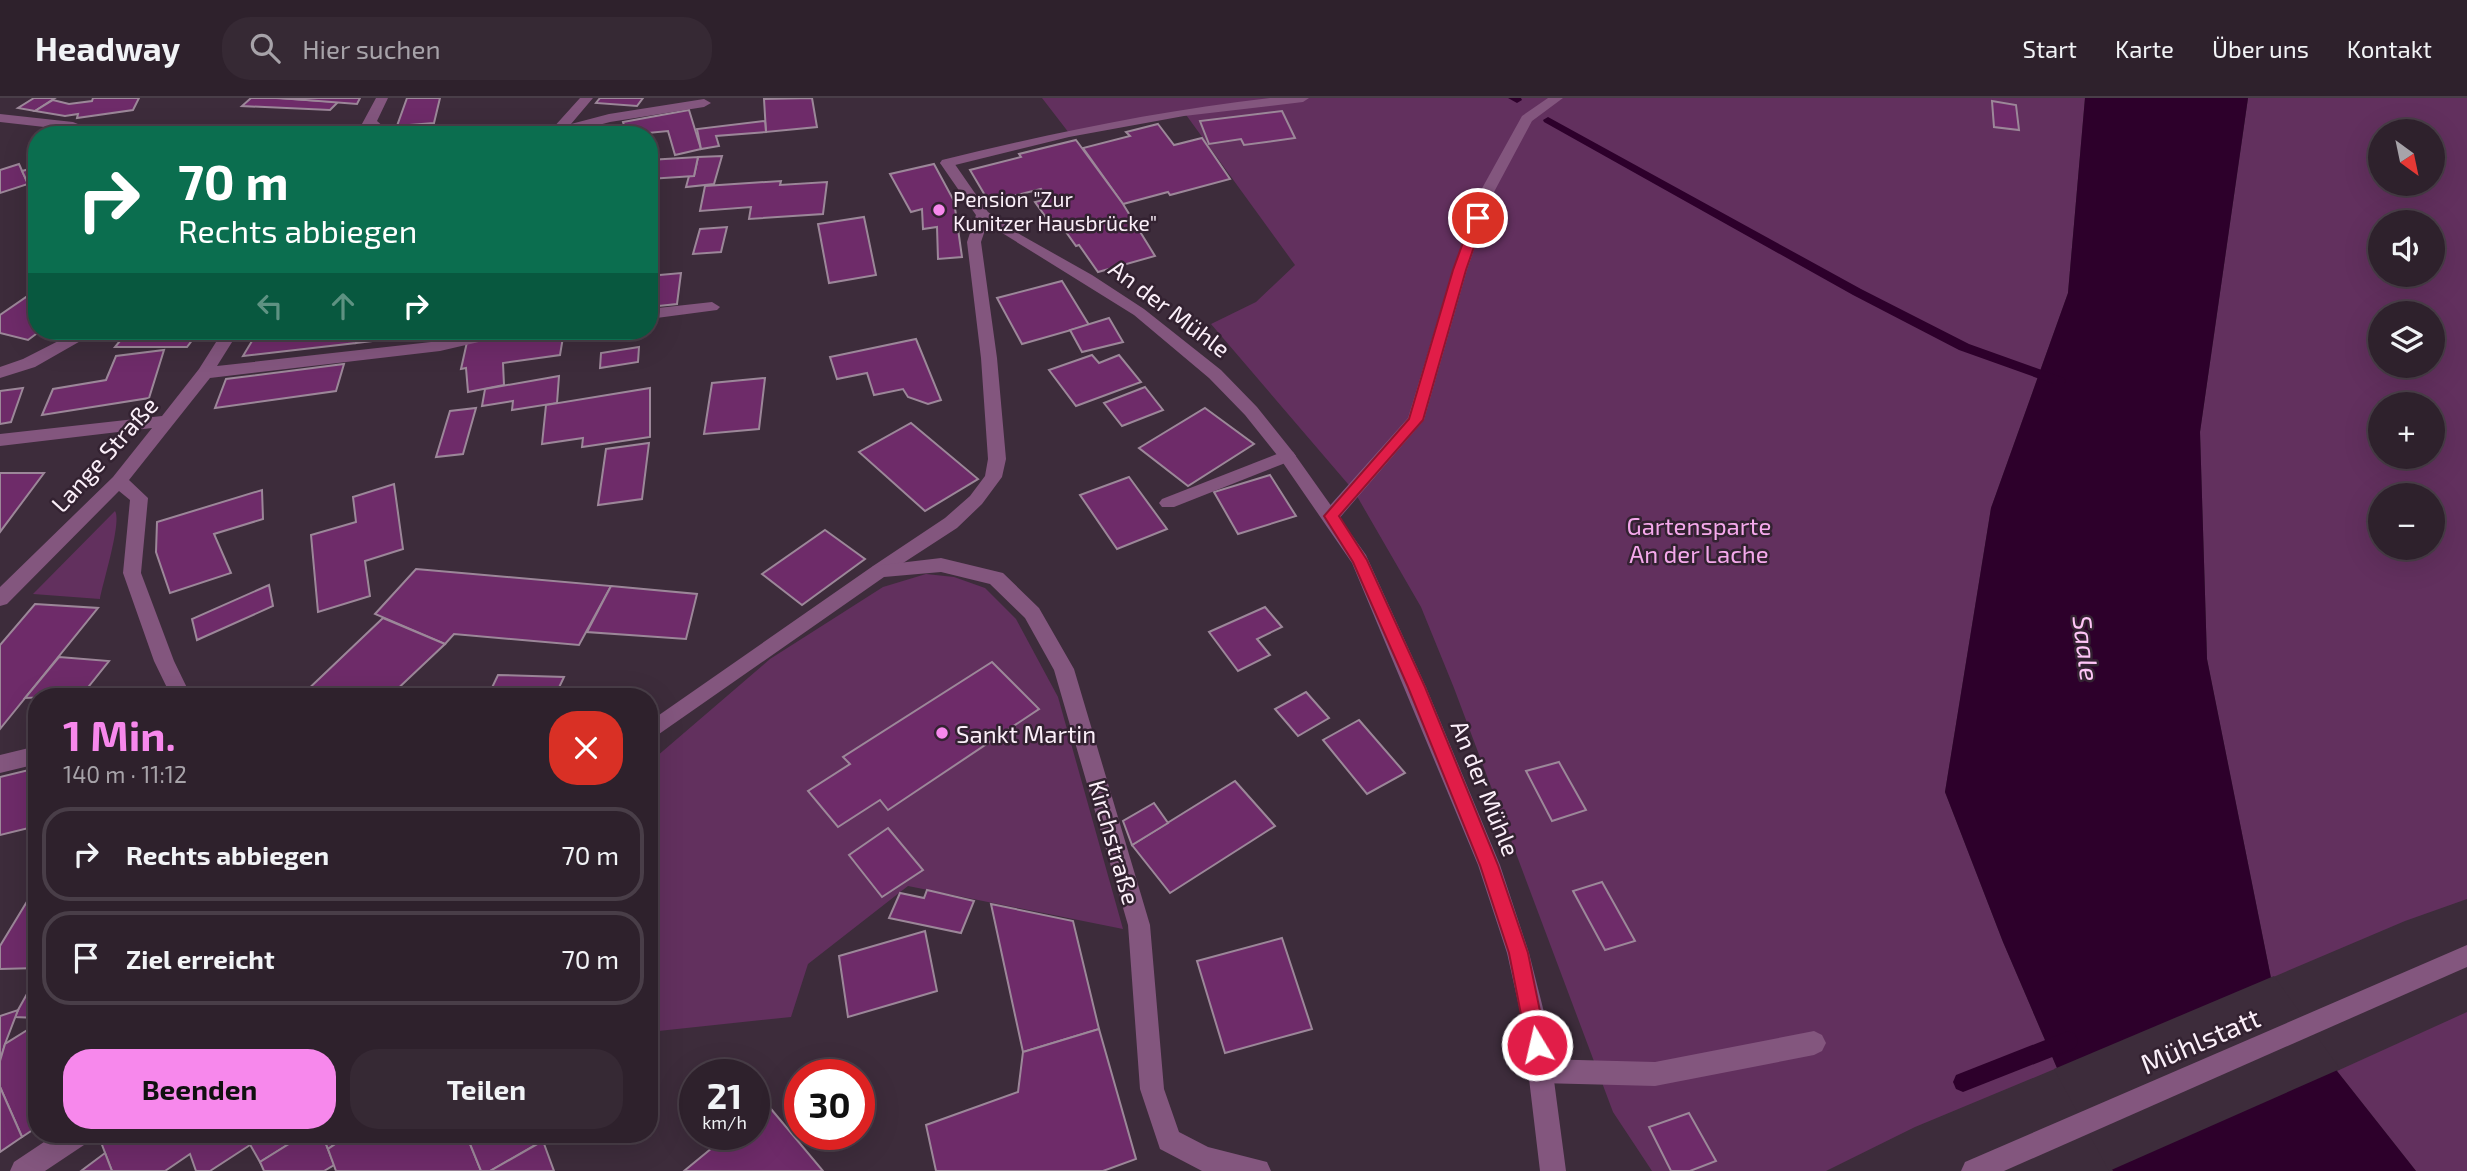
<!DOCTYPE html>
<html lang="de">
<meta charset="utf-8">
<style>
:root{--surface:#2e212c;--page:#362934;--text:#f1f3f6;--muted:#a7a3a9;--line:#493e48;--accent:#f788ec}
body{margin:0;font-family:"Exo 2",sans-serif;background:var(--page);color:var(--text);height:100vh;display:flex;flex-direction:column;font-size:26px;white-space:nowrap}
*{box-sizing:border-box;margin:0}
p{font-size:23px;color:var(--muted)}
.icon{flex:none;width:38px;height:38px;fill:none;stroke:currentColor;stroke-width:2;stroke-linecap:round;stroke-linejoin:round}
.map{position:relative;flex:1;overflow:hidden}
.panel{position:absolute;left:28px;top:590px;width:630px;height:455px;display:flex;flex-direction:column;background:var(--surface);border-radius:28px;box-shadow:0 7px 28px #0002,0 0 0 2px var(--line)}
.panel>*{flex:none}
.banner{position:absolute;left:28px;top:28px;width:630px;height:214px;border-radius:28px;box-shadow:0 7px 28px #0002,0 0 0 2px var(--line);background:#0b6e4f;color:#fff;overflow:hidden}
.needle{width:46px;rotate:147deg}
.tools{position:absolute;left:2368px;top:21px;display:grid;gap:14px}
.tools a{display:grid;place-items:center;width:77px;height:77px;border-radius:50%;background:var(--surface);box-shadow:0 7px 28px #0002,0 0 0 2px var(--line);font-size:35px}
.speed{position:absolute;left:679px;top:961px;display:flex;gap:14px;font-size:35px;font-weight:700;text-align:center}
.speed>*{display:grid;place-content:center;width:91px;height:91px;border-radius:50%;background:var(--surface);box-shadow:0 7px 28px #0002,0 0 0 2px var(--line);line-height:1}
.speed small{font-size:18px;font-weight:400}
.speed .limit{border:10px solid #d22;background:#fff;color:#111}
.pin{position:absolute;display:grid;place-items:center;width:60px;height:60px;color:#fff;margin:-30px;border:4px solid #fff;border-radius:50%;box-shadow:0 2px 7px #0007}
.me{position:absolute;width:77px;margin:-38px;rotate:351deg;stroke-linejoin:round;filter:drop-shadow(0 0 5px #0008)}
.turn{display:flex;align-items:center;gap:24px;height:147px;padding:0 35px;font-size:32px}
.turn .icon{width:91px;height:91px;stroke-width:2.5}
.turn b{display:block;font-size:49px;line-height:60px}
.lanes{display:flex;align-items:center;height:66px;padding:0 35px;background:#0003;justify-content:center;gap:35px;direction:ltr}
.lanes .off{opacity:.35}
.round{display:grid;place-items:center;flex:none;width:74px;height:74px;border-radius:28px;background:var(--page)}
.head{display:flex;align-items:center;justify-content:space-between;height:119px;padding:0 35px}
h1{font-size:42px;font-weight:700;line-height:52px;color:var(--accent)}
.cta{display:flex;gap:14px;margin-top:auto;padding:14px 35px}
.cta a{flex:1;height:80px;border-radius:28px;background:var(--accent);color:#111;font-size:28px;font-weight:700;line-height:80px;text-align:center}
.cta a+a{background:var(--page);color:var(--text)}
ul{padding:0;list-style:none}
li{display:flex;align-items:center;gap:21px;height:94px;margin:0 14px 10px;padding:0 21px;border:4px solid var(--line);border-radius:28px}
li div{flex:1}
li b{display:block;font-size:26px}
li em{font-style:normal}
header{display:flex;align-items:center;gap:42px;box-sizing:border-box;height:98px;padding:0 35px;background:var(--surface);border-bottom:2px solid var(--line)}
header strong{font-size:33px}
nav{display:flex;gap:38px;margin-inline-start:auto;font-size:24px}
.search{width:490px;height:63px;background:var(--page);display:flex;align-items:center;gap:18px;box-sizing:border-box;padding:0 24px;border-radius:28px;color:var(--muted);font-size:26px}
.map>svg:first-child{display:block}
.green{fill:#62305e;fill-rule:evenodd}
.water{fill:#2d002b}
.pier{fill:#3d2c3b}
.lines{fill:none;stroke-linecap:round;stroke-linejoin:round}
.stream{fill:#2d002b;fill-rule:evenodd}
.building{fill:#6e2b69;stroke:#9c8799;stroke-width:2}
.service{fill:#83567e;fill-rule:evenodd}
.minor{fill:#83567e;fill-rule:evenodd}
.tertiary{fill:#83567e;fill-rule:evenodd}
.route{fill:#e11d48;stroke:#92132f;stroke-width:2}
.poi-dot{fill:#f788ec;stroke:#332231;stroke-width:2.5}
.labels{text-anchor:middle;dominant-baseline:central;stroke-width:5;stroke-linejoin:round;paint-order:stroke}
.far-poi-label{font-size:21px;fill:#fbeff9;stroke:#332231;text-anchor:start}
.street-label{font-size:24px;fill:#fbeff9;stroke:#332231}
.park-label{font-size:24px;fill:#f5a9ec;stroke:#332231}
.poi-label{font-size:24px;fill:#fbeff9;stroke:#332231;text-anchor:start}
.water-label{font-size:26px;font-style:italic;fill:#ffc5f7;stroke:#332231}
.near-street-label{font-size:28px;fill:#fbeff9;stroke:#332231}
</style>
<header>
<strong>Headway</strong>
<div class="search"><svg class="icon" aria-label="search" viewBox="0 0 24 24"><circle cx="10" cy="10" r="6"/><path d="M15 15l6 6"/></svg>Hier suchen</div>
<nav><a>Start</a><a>Karte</a><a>Über uns</a><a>Kontakt</a></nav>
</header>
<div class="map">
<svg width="2467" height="1073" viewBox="0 0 2467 1073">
<rect width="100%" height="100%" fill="#3d2c3b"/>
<g class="green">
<polygon points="1042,0 2085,0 2068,195 1991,410 1945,694 2003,844 2057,970 1915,1029 1826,1073 1652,1073 1613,1014 1454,590 1421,509 1354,393 1211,226 1256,204 1295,167 1184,14 1069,35"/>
<path d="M2248,0H2467V801L2405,823L2271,880L2207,561L2200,334ZM2380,33H2432V86H2380ZM2380,124H2432V177H2380ZM2380,215H2432V268H2380ZM2380,306H2432V359H2380ZM2380,397H2432V450H2380Z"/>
<path d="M115,413C122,424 103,484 100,501L33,496Z"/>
<polygon points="926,476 954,479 985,490 1016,521 1058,599 1123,831 908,788 808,866 791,919 649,934 649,665 770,561 883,489"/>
<polygon points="2467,914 2467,1073 2416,1073 2337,973"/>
</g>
<polygon class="water" points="2085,0 2248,0 2200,334 2207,561 2271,880 2337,973 2416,1073 2113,1073 2057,970 2003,844 1945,694 1991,410 2068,195"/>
<polygon class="pier" points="2274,878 2340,971 2109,1073 2054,971"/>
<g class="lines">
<g class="stream">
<polygon points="1508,0 1521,0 1522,2 1517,5"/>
<polygon points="1548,19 1861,191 1969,246 2064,280 2066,283 2064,286 2054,286 1959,252 1853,197 1544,24 1543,22"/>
<polygon points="2068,933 2075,936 2078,943 2075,950 1963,994 1956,991 1953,984 1956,977"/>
</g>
</g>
<g class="building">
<polygon points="34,0 55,0 35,13 18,10"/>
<polygon points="93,0 139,0 133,12 77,20 78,16 65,18 35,13 53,2 69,6 92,3"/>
<polygon points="251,0 276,0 338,4 330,12 242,8"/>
<polygon points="280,0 360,0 357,6"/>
<polygon points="407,0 440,0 434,25 397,28"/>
<polygon points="600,0 643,0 637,8 596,5"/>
<polygon points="812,0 817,29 766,34 764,1"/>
<polygon points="1992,3 2016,7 2019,32 1994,29"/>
<polygon points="689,12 701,51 675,57 668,33 627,37 623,24"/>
<polygon points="1282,13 1295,40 1244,47 1241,41 1209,46 1200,23"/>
<polygon points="765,23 766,34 716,38 719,48 701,51 697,31"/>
<polygon points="1158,26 1174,47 1202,40 1230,81 1170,97 1168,94 1123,106 1083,50 1130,38 1126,34"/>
<polygon points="347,31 345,37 306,37 306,35"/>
<polygon points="1076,42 1123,106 1155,158 1098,174 1079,147 1076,148 1061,127 1053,129 1035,104 1047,101 1041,91 989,104 970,72 1021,59 1019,56"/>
<polygon points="722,58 714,86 686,89 689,78 694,78 698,59"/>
<polygon points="698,59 694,78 649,81 649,62"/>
<polygon points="19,66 28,86 0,95 0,72"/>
<polygon points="934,66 954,103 962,159 938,161 937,129 923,131 922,111 911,114 890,76"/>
<polygon points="37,69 37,90 31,92 22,73"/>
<polygon points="781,83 780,87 827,84 823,116 749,121 751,109 700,113 705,88"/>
<polygon points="864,119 876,177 829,185 818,126"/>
<polygon points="727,129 721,154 693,156 700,131"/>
<polygon points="681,175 677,206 649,209 649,178"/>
<polygon points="1062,183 1089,227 1022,246 997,200"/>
<polygon points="32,195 37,197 37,233 40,233 28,242 0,235 0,217"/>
<polygon points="1109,220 1123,244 1082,254 1070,232"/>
<polygon points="128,233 199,233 187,249 115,249"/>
<polygon points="258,233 361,233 356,245 243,258"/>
<polygon points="361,233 454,233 356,245"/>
<polygon points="564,233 560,257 503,265 504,287 468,294 466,270 461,271 467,244"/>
<polygon points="916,241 941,302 928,306 908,299 903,291 874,297 867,275 837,281 830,259"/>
<polygon points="639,249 638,264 600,270 601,255"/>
<polygon points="164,252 149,300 42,317 53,291 106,282 116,258"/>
<polygon points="1092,257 1099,265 1119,257 1141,284 1076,308 1049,272"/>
<polygon points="344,266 336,293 215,310 226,281"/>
<polygon points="559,278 557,305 512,312 513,303 482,308 485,291"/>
<polygon points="765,280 759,331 704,336 712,285"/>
<polygon points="1145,289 1163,312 1122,328 1104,305"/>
<polygon points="23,290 11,324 0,326 0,293"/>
<polygon points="650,290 650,339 582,349 583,340 542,346 546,307"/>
<polygon points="476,310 463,356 436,359 450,313"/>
<polygon points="1205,310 1254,346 1188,388 1139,350"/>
<polygon points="911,325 978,381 925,413 859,354"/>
<polygon points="649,345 642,401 598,407 606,351"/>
<polygon points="0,375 44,375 0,434"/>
<polygon points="1270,377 1296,418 1238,436 1214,394"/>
<polygon points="1129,379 1167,431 1117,451 1080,397"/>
<polygon points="394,386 403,451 365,463 370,498 318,514 311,437 356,424 353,399"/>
<polygon points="262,392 263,421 214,436 231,475 170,495 156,454 157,424"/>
<polygon points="825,432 865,461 802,507 762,476"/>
<polygon points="416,471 611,488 579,547 454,536 445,546 375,516"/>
<polygon points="269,487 273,508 197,542 192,521"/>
<polygon points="611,488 697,496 686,541 587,534"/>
<polygon points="35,506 98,510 0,631 0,547"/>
<polygon points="1265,509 1282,529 1257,541 1270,557 1238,573 1209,534"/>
<polygon points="383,520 445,546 390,598 301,598"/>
<polygon points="59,559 109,563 81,598 25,600"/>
<polygon points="992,564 1039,611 888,712 880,702 838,729 808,693 850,666 843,659"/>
<polygon points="498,577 564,579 555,598 488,598"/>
<polygon points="1306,594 1329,620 1298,638 1275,611"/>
<polygon points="1359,622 1405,675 1367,696 1323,642"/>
<polygon points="1559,664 1586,712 1552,723 1526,673"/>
<polygon points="37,670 37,728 0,737 0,679"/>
<polygon points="1235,683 1275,728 1170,795 1132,747"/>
<polygon points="1154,705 1168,725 1132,747 1123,723"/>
<polygon points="888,730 923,772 882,799 849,757"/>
<polygon points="1602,784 1635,843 1605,852 1573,793"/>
<polygon points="37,787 37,870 0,871 0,848"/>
<polygon points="927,792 974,803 961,835 889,820 900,795 924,800"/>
<polygon points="991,806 1073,823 1099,931 1023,954"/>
<polygon points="925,833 937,893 848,919 839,858"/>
<polygon points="1282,840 1312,931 1225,955 1197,863"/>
<polygon points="37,878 37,920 15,919 18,912"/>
<polygon points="18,912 5,946 0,963 0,918"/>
<polygon points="37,926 37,1029 22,1039 0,989 0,963 5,946"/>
<polygon points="1099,931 1136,1061 1103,1073 936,1073 926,1027 1018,994 1023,954"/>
<polygon points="0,989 22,1039 0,1054"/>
<polygon points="766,1005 823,1073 684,1073 729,1036 754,1036 754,1015"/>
<polygon points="1689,1015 1716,1063 1690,1073 1671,1073 1649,1029"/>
<polygon points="104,1036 244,1036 250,1047 210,1073 196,1073 190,1056 165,1073 112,1073 99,1039"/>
<polygon points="244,1036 305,1036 260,1064"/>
<polygon points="305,1036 322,1036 334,1067 324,1073 264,1073 260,1064"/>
<polygon points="322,1036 350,1036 328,1051"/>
<polygon points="350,1036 466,1036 481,1073 336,1073 328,1051"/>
<polygon points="466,1036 554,1036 490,1073 481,1073"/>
<polygon points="543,1043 554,1073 490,1073"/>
<polygon points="105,1055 112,1073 81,1073"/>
</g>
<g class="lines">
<g class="service">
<path d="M1270,0H1309L1303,4L1184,18L1069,39L947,69L940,65L942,62C1051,35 1158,13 1270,0Z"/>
<polygon points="1548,0 1563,0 1532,23 1494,94 1467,172 1424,322 1337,423 1325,423 1322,418 1325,413 1408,320 1453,172 1480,94 1522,18"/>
<polygon points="983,113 990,117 981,144 997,260 1006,361 1002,379 982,406 957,430 880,480 873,478 871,473 873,468 945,420 970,398 985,378 988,361 981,260 967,144 976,117"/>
<polygon points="1287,352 1293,354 1296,358 1293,362 1174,409 1162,409 1159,405 1162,401"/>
<polygon points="37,648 37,666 0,675 0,657"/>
<polygon points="1814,933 1822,937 1826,945 1822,953 1814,957 1655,988 1540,985 1531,981 1528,973 1531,965 1540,961 1655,964"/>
</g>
<g class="minor">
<polygon points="376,0 388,0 377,23 393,37 377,37 372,32 370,37 356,37"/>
<polygon points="580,0 593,0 571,26 609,16 704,1 711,5 704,9 610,24 561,37 538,37 552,31"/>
<polygon points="0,16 73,24 105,37 85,37 71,32 0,24"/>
<polygon points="947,61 952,62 988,114 1021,137 1092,177 1144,211 1221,272 1257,309 1293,354 1366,457 1426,589 1500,767 1529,855 1546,922 1566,1073 1540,1073 1522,922 1507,855 1478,767 1352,465 1281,362 1245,317 1209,280 1134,217 978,120 940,65"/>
<polygon points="712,204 720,209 717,212 649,221 649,211"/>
<polygon points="78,233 98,233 35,269 0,280 0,269 23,261"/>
<polygon points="223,233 239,233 217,268 440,243 483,233 511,233 509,237 440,253 210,280 129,382 148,400 141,475 174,563 191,598 171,598 154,563 123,475 130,402 119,393 7,506 0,508 0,489 113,379 152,330 0,348 0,336 162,318 199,271"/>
<polygon points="941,460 1003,475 1039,510 1074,571 1150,827 1164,991 1179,1034 1208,1049 1267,1064 1271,1073 1202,1073 1160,1051 1140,991 1128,827 1054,572 1025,520 990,486 941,474 884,479 649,643 649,624 873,468"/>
<polygon points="56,1036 91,1036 87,1045 45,1073 10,1073 14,1064"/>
</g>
<polygon class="tertiary" points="2467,847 2467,869 2004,1073 1961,1073 1965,1064"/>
</g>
<polygon class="route" points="1478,116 1484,120 1466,172 1423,322 1339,418 1367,462 1425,589 1498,767 1528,855 1547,947 1544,954 1537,957 1530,954 1527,947 1509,855 1480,767 1408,589 1353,464 1324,418 1409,321 1453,172 1472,120"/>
<g class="poi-dot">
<circle cx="939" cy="112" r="7"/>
<circle cx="942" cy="635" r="7"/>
</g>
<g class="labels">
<g class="far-poi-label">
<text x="953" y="100">Pension "Zur<tspan x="953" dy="24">Kunitzer Hausbrücke"</tspan></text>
</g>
<g class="street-label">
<text transform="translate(1170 210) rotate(37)">An der Mühle</text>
<text transform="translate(104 356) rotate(-48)">Lange Straße</text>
<text transform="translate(1486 690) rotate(68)">An der Mühle</text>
<text transform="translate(1115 744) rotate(74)">Kirchstraße</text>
</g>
<g class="park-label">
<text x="1699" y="427">Gartensparte<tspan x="1699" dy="28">An der Lache</tspan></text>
</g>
<g class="poi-label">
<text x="956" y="635">Sankt Martin</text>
</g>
<g class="water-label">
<text transform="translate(2087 550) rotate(83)">Saale</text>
</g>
<g class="near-street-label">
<text transform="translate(2200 942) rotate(-23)">Mühlstatt</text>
</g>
</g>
</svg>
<div class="tools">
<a><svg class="needle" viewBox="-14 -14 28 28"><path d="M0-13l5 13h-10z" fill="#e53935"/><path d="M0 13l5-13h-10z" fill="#a7a3a9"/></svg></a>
<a><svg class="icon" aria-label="sound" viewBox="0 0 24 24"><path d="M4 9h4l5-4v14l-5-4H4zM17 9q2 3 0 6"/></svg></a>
<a><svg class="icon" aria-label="layers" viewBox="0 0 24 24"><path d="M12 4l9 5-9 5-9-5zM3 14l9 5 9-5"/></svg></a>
<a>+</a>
<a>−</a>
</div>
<div class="speed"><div>21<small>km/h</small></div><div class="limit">30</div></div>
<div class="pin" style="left:1478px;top:120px;background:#d93025"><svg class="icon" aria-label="arrive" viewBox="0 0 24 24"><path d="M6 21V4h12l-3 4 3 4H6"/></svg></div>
<svg class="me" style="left:1537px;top:947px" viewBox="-20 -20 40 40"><circle r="17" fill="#e11d48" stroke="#fff" stroke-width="3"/><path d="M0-11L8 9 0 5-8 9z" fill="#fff"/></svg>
<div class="banner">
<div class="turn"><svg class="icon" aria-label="right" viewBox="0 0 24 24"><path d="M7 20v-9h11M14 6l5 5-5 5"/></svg><div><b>70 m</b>Rechts abbiegen</div></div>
<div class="lanes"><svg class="icon off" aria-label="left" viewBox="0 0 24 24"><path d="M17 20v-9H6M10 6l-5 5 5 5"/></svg><svg class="icon off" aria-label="ahead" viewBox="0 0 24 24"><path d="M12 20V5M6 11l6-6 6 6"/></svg><svg class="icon" aria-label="right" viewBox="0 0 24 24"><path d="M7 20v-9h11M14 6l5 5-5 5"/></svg></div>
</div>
<section class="panel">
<div class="head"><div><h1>1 Min.</h1><p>140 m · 11:12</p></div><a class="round" style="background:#d93025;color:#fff"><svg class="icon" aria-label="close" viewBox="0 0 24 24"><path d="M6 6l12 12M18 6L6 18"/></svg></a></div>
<ul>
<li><svg class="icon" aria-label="right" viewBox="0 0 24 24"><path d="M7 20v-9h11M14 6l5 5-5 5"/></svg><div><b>Rechts abbiegen</b></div><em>70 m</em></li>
<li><svg class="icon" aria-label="arrive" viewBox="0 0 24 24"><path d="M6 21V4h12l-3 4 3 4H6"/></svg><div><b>Ziel erreicht</b></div><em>70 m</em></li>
</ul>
<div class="cta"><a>Beenden</a><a>Teilen</a></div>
</section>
</div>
